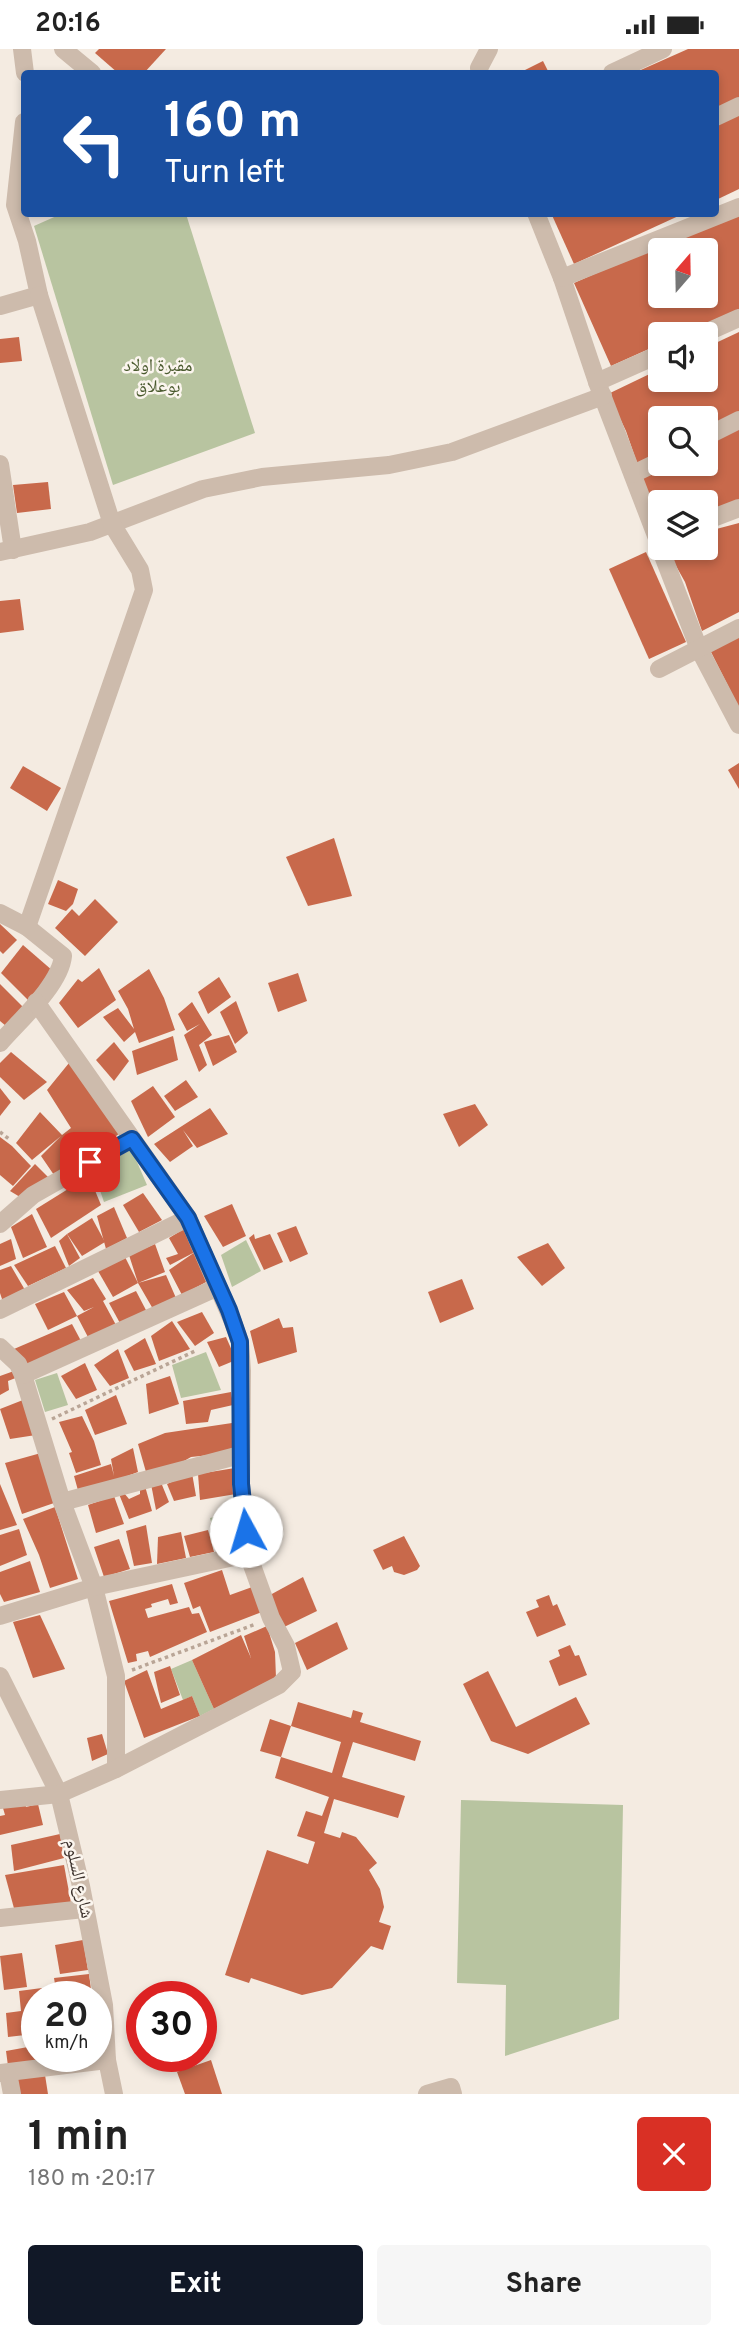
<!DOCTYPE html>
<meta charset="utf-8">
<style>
:root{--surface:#fff;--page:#f6f6f6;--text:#222;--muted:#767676;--accent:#111827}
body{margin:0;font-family:Overpass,"Noto Naskh Arabic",sans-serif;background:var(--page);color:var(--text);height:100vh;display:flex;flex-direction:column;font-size:26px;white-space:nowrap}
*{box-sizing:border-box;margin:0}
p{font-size:23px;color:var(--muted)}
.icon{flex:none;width:38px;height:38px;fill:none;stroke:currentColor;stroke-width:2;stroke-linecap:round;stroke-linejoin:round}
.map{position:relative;height:2045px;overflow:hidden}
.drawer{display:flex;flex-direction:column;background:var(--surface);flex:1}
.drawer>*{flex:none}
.banner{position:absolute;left:21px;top:21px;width:698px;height:147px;border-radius:7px;box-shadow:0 4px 10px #0003;background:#1a4fa0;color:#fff;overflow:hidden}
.needle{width:46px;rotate:20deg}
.tools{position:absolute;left:648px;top:189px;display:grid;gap:14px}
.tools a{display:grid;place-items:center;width:70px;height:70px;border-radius:7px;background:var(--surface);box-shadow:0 4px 10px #0003;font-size:35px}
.speed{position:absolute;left:21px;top:1932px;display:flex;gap:14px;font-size:35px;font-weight:700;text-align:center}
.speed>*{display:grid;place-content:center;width:91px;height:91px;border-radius:50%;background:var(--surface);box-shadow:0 4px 10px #0003;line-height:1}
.speed small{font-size:18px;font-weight:400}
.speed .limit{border:10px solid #d22;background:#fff;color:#111}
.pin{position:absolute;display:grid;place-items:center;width:60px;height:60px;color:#fff;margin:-30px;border-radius:14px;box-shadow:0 4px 10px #0006}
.me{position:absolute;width:77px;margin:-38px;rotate:354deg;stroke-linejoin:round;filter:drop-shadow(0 0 5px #0008)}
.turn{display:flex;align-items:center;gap:24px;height:147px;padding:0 28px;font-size:32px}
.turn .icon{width:91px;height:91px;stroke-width:2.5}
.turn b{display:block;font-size:49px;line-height:60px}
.round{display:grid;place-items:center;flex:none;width:74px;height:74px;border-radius:7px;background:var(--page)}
.summary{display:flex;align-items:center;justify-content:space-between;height:119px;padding:0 28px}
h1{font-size:42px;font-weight:700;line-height:52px}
.primary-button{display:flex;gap:14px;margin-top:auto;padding:14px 28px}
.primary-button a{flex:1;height:80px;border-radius:7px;background:var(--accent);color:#fff;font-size:28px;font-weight:700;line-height:80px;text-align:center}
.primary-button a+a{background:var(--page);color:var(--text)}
.status{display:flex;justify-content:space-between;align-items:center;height:49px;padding:0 35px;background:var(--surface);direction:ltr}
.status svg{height:19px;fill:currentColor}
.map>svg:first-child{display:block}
.green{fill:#b8c4a0}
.building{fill:#c8694b;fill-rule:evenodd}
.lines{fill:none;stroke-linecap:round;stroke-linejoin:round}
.path{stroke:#b9a596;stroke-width:3.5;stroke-dasharray:3.5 3.5;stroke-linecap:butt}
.street{stroke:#cdbbac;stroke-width:18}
.route-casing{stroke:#114b97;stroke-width:18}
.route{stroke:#1a73e8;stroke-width:12}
.labels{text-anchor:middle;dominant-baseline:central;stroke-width:5;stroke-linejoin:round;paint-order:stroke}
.park-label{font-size:18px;fill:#4a5a2e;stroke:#fbf5ee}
.street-label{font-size:18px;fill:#3b302b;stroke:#fbf5ee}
</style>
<div class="status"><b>20:16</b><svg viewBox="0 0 49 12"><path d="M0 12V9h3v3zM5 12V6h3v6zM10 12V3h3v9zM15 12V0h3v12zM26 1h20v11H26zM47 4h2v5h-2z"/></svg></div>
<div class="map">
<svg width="739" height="2045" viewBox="0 0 739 2045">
<rect width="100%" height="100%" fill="#f4ebe1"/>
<g class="green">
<polygon points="61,165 186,165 255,384 113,436 34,177"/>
<polygon points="131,1099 147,1136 104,1153 94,1124"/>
<polygon points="246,1191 261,1222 232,1238 221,1206"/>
<polygon points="206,1303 221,1341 181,1349 172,1316"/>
<polygon points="57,1324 68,1356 45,1363 35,1331"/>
<polygon points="237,1463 244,1500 220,1504 210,1469"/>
<polygon points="192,1611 214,1660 200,1667 192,1647 183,1651 171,1620"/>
<polygon points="461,1751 623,1756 619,1970 505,2007 506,1936 457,1934"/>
</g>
<g class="building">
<polygon points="99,0 166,0 144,24 118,24 95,4"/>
<polygon points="688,0 739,0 739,49 716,59 716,24 634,24"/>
<polygon points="543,12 549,24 519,24"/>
<polygon points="739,62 739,140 716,151 716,72"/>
<path d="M739,161V260L682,285H660V295L611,317L574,234ZM660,201H705V247H660Z"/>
<polygon points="551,164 685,164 574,215"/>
<polygon points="739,283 739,363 705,381 705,369 660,369 660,403 637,414 626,382 608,345 660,320 660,331 705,331 705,299"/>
<polygon points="19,288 22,312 0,314 0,290"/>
<polygon points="739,374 739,451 705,464 705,453 660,453 660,487 640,426 664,415 705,415 705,393"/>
<polygon points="48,433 51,460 17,464 13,436"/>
<polygon points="739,474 739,563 702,582 685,533 666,499 705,499 705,483"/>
<polygon points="646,503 686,593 649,610 609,520"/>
<polygon points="20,550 24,581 0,584 0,552"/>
<polygon points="739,587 739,659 710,601"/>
<polygon points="739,714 739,740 728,721"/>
<polygon points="23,717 61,739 47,762 10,739"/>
<polygon points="334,789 352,847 308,857 286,808"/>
<polygon points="58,831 78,840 73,855 66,862 48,855"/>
<polygon points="95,850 118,873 85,907 55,879 72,860 79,867"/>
<polygon points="0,875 17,891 3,905 0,902"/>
<polygon points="23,896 53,922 28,951 1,924"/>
<polygon points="99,919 116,951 78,979 59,954 78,930 82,933"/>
<polygon points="149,920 164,949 175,981 139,994 135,983 124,993 103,968 118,959 134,980 128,960 118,942"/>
<polygon points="298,924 307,952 278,963 268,934"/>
<polygon points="219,928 231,948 208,965 198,943"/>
<polygon points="0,935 23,958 6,977 0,972"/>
<polygon points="236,952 248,984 235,995 220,963"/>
<polygon points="192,953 212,986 199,996 207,1016 199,1023 184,986 200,975 187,982 178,965"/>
<polygon points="229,986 237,1003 213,1017 204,993"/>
<polygon points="173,987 178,1011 137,1026 132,1002"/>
<polygon points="114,993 129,1012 114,1032 96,1011"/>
<polygon points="11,1003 47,1033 24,1051 0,1028 0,1014"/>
<polygon points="69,1014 120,1084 89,1108 54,1126 41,1107 61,1087 32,1111 16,1094 40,1063 62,1086 71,1079 47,1041"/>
<polygon points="186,1031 198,1048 175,1062 164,1047"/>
<polygon points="153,1037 175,1068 148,1088 131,1052"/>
<polygon points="0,1039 11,1053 0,1067"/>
<polygon points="475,1055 488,1076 459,1098 443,1065"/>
<polygon points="210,1059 228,1085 197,1099 183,1081 193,1097 170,1113 154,1095"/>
<polygon points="0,1088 12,1097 31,1117 13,1137 0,1126"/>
<polygon points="35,1115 48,1128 20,1148 10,1142"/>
<polygon points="89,1127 101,1156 51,1189 36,1160"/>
<polygon points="143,1144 162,1171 139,1183 123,1156"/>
<polygon points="232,1155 246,1187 223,1198 204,1167"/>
<polygon points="114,1158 127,1189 106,1200 97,1167"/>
<polygon points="32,1165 47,1198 23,1209 11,1178"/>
<polygon points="92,1169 105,1193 82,1207 67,1185"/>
<polygon points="296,1177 308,1205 290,1213 277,1184"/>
<polygon points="187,1178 208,1232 182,1246 169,1221 195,1203 170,1216 166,1209 178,1205 169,1189"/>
<polygon points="67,1185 80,1209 69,1217 59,1192"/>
<polygon points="254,1185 255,1190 270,1185 283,1213 264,1221 249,1189"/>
<polygon points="11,1190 16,1210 0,1217 0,1195"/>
<polygon points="548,1194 565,1219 542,1237 517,1208"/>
<polygon points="155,1195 165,1223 138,1234 166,1226 176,1249 153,1260 138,1234 129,1206"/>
<polygon points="55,1197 66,1219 28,1237 14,1216"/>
<polygon points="125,1208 138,1234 113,1248 98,1222"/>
<polygon points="11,1217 25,1241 3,1253 0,1244 0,1221"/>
<polygon points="93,1229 106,1250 103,1252 116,1276 89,1290 77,1267 94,1258 84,1262 67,1241"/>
<polygon points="462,1230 474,1260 440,1274 428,1243"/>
<polygon points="136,1242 148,1265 121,1276 109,1254"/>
<polygon points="64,1243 77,1267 48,1281 35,1255"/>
<polygon points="202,1263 214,1284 195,1297 177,1273"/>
<polygon points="279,1269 283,1279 293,1278 297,1303 258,1315 250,1282"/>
<polygon points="172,1272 190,1300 159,1312 151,1287"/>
<polygon points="72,1275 81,1292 26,1317 14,1300"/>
<polygon points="226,1288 236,1311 219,1318 207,1293"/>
<polygon points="145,1289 156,1315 134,1322 124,1302"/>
<polygon points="118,1300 129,1329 110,1337 94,1316"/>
<polygon points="85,1314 97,1341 76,1350 61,1327"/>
<polygon points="14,1322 18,1328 8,1332 9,1341 0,1346 0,1327"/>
<polygon points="170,1327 179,1355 149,1365 146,1335"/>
<polygon points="231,1343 233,1356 211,1361 208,1373 186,1375 183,1352"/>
<polygon points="116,1346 127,1375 95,1386 85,1361"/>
<polygon points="23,1351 36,1386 10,1390 0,1360"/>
<polygon points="82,1367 94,1392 101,1416 76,1424 69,1404 72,1403 59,1373"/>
<polygon points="232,1374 233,1400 210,1406 191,1408 177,1416 146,1423 138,1395 165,1384"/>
<polygon points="133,1399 138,1423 79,1445 74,1427 111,1415 114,1427 111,1410"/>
<polygon points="41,1404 57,1453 22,1465 5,1414"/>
<polygon points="235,1419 236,1445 200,1451 198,1425"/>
<polygon points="192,1424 196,1447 174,1452 167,1435"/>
<polygon points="160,1431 169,1453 156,1461 151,1435"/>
<polygon points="0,1435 17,1476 0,1481"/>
<polygon points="145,1437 152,1462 129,1470 119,1445 124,1444 129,1450 140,1445 140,1438"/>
<polygon points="114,1447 124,1475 96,1484 88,1456"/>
<polygon points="55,1458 78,1530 50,1539 39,1506 23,1470"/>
<polygon points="146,1476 152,1514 134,1517 126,1482"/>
<polygon points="19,1480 27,1506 0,1517 0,1486"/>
<polygon points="208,1481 214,1503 190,1508 184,1487"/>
<polygon points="181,1483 186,1509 157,1515 158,1488"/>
<polygon points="404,1487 420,1517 417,1521 404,1526 394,1523 392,1517 383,1521 373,1501"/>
<polygon points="119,1490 130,1520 104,1528 94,1498"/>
<polygon points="30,1512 40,1543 4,1553 0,1545 0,1523"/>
<polygon points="222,1521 230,1546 255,1537 262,1563 210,1583 200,1557 193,1560 184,1534"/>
<polygon points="303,1528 317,1562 282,1579 270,1546"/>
<polygon points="172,1535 178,1554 170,1556 168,1550 151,1555 152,1558 145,1560 148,1569 189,1558 192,1565 199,1564 207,1583 150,1608 148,1602 136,1605 137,1612 128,1614 109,1552"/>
<polygon points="549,1546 553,1557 557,1555 566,1576 537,1588 526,1563 539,1558 536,1551"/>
<polygon points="40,1566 65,1620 33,1629 13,1573"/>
<polygon points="337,1573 348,1600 307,1621 295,1594"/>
<polygon points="267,1577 275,1603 276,1629 214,1660 192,1611 241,1586 251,1609 244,1587"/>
<polygon points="570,1596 575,1607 579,1606 587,1626 559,1637 549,1612 560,1607 558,1601"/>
<polygon points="170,1617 180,1646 161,1654 154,1623"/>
<polygon points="147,1621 161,1660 192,1647 200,1667 144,1689 124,1632"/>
<polygon points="488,1622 516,1678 576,1648 590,1675 528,1705 491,1692 463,1635"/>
<polygon points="298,1653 351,1669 353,1661 363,1664 360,1673 421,1692 415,1712 353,1693 342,1728 405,1747 398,1769 334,1750 324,1784 340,1789 342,1783 356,1788 377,1814 369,1821 380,1840 384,1858 379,1873 391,1877 383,1901 371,1897 332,1939 302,1946 251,1929 249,1934 225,1926 267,1801 308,1815 315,1793 297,1787 306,1762 322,1767 329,1748 275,1729 281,1708 260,1702 270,1670 291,1677 281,1708 332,1724 341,1693 291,1677"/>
<polygon points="102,1685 108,1705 92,1712 87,1689"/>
<polygon points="25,1754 26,1758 38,1755 43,1776 0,1786 0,1767 5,1766 3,1759"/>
<polygon points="60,1785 64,1809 14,1822 11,1796"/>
<polygon points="64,1816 71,1854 15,1863 5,1826"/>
<polygon points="83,1891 88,1921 60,1925 55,1896"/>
<polygon points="22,1904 27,1938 4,1941 0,1907"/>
<polygon points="89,1925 92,1948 57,1948 54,1929"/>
<polygon points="42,1939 43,1948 37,1948 37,1972 22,1975 25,1986 8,1988 6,1964 21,1962 19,1942"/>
<polygon points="37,1986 37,2007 54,2009 8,2017 6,2002 28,1998 27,1987"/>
<polygon points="211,2011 222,2045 185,2045 177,2023"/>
<polygon points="45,2026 48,2045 17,2045 15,2029"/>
</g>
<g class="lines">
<g class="path">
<polyline points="0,1083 9,1090"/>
<polyline points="52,1370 195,1302"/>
<polyline points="132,1621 256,1575"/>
</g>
<g class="street">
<polyline points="22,0 25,24"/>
<polyline points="63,0 92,24"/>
<polyline points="480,24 479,19 489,0"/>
<polyline points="612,24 663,0"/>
<polyline points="716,68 739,57"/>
<polyline points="536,164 562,229 597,333 660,497"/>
<polyline points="562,229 739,158"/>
<polyline points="0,257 39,246 27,192 15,156 24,73"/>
<polyline points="703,285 739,269"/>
<polyline points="597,333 660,305"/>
<polyline points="705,388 739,371"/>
<polyline points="0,415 13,501"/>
<polyline points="633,425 660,412"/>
<polyline points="705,472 739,459"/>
<polyline points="660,499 699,600 739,676"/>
<polyline points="0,503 90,483 203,440 262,428 389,416 452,403 603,347"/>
<polyline points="659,620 739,579"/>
<path d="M0,864L27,878L63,907C60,936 20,971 0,994"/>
<polyline points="27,878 144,541 140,521 112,475 39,246"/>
<polyline points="0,1175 33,1146 132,1090"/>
<polyline points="0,1261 188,1169"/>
<polyline points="0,1298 18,1315 23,1326 62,1453 94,1538 116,1627 116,1720"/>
<polyline points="23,1326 218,1238"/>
<polyline points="62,1453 240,1406"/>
<polyline points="0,1567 94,1538 248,1505"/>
<polyline points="0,1627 59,1745 81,1837 104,1956 107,2011 114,2045"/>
<polyline points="0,1751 59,1745 116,1720 279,1636 292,1623 286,1597 271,1569 248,1505 241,1435 242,1322 240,1293 233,1273 188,1169 36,953"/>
<polyline points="0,1869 84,1860"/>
<polyline points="0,2024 107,2011"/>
<polyline points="8,2024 12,2045"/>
<polyline points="427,2045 451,2038 453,2045"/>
</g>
</g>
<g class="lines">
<g class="route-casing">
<polyline id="route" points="90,1113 132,1090 188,1169 229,1261 240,1293 241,1435 246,1482"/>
</g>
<use href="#route" class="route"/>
</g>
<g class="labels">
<g class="park-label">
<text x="158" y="317">مقبرة اولاد<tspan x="158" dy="21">بوعلاق</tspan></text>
</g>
<g class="street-label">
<text transform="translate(78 1830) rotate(78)">شارع السلوم</text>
</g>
</g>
</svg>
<div class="tools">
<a><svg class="needle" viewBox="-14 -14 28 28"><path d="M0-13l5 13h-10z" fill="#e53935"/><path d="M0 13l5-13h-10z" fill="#767676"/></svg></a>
<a><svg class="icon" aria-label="sound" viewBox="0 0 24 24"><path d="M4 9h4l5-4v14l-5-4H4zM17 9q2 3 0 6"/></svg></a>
<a><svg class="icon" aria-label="search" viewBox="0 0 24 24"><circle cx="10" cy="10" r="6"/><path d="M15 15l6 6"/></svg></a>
<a><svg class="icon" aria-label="layers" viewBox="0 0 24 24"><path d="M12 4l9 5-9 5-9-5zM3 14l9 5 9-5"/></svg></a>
</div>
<div class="speed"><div>20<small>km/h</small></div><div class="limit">30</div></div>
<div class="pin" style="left:90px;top:1113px;background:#d93025"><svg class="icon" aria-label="arrive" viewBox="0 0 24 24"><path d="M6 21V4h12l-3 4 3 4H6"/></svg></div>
<svg class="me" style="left:246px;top:1482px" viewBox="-20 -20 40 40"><circle r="19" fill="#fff"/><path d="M0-13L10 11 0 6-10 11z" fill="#1a73e8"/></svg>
<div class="banner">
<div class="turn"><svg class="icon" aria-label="left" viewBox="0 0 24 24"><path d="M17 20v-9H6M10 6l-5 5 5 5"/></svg><div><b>160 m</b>Turn left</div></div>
</div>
</div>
<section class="drawer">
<div class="summary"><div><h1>1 min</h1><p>180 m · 20:17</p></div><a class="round" style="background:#d93025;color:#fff"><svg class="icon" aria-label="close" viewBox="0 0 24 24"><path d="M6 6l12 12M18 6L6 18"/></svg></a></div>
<div class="primary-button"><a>Exit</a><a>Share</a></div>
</section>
